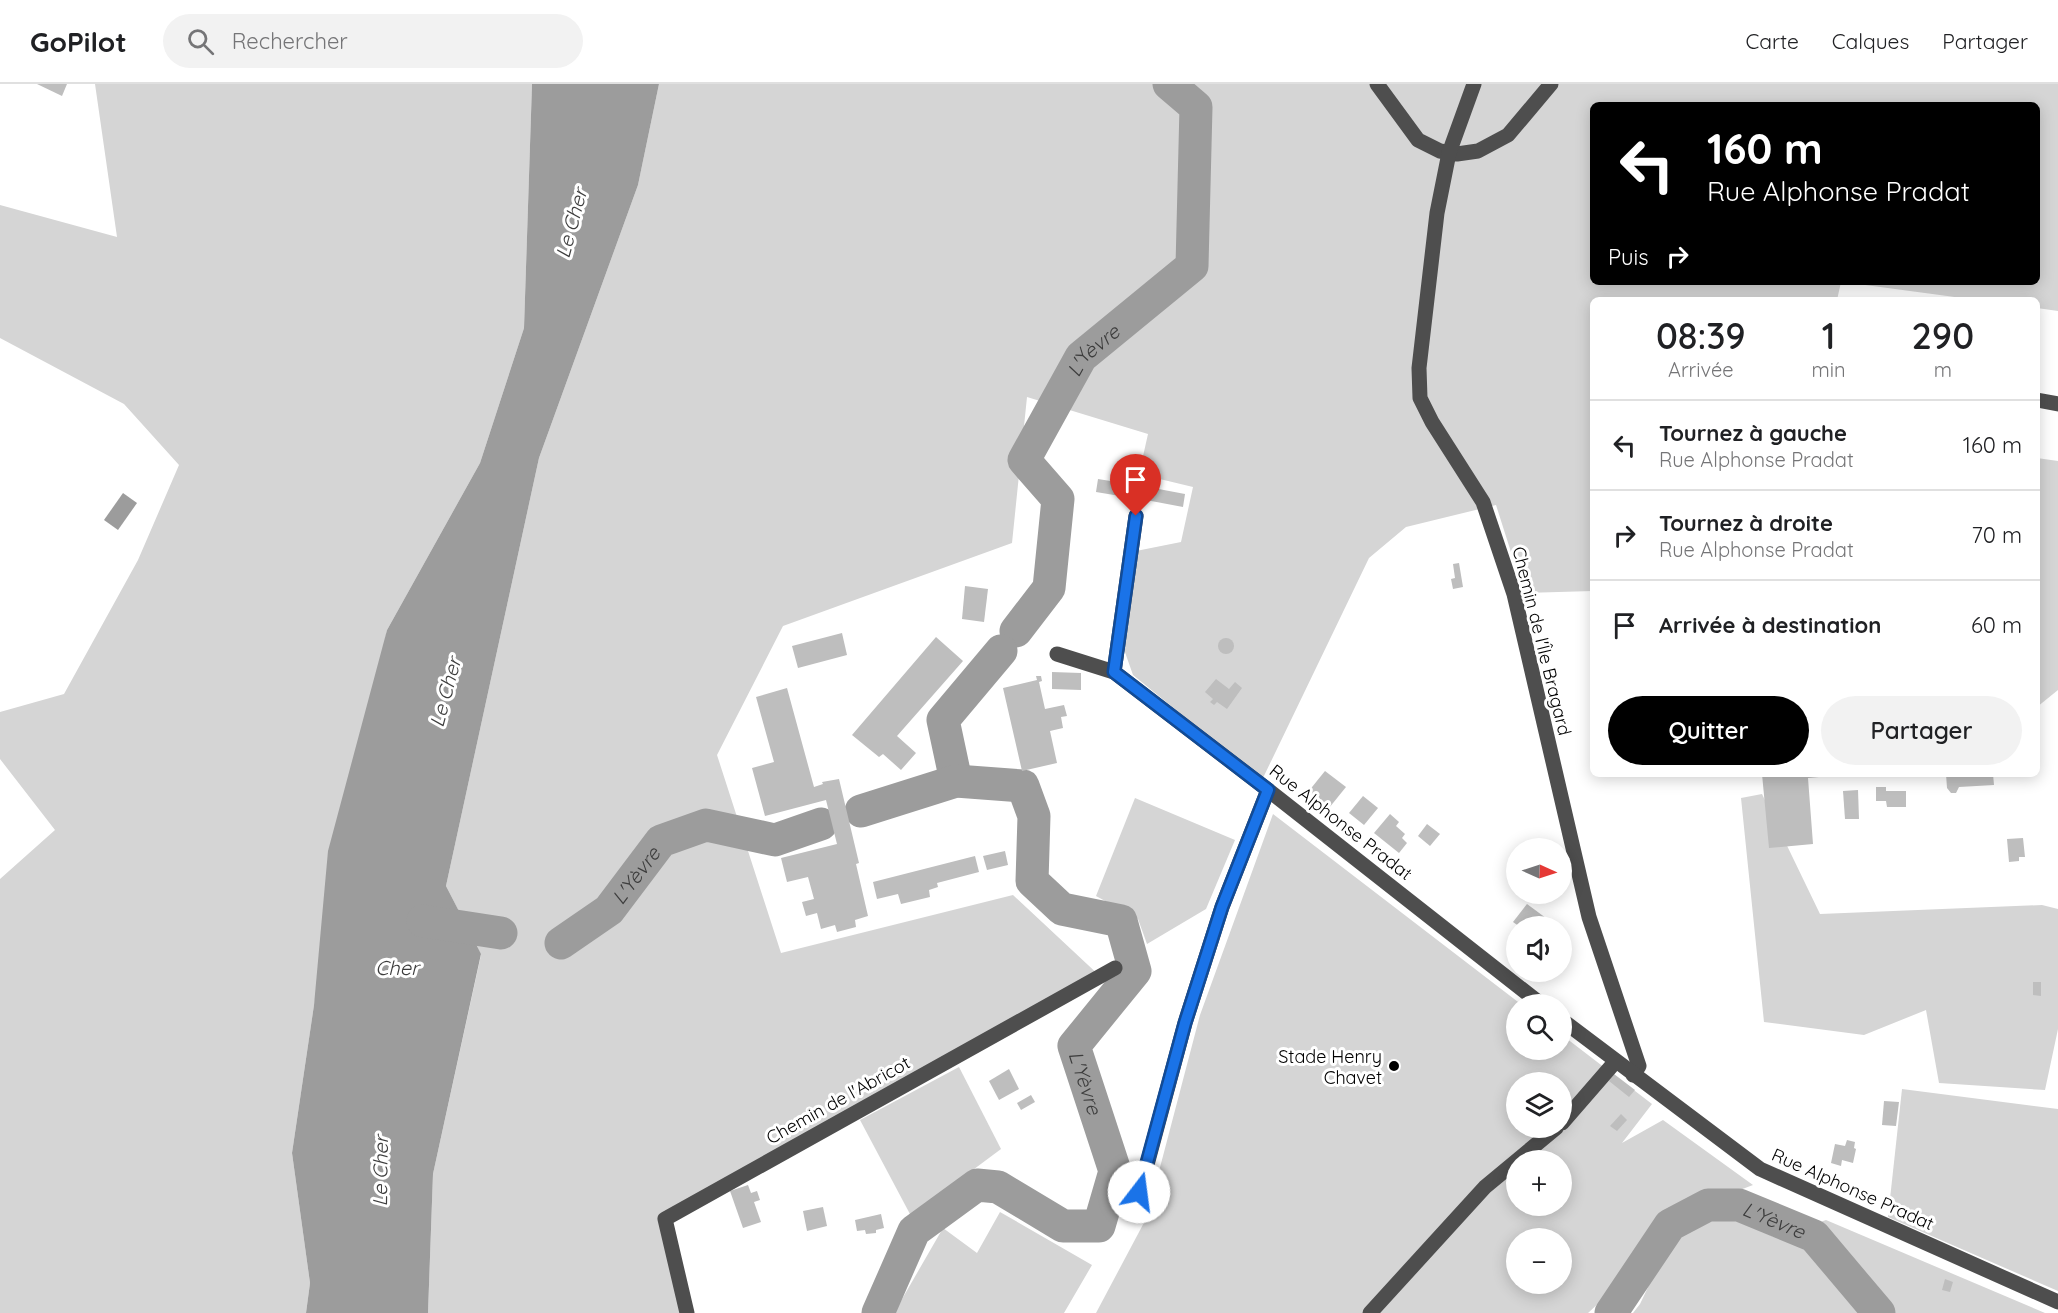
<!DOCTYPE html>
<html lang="fr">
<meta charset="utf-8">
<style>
:root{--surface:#fff;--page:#f2f2f2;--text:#202124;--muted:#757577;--line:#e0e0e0;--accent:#000}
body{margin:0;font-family:Quicksand,sans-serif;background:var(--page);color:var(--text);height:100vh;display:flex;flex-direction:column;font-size:22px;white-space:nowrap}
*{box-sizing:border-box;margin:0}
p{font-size:20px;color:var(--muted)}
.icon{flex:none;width:33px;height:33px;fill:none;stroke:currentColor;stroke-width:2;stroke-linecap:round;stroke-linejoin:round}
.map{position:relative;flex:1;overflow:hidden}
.side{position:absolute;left:1590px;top:213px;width:450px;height:480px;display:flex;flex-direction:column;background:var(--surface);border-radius:9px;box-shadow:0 3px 15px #0003}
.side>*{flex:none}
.banner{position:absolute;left:1590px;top:18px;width:450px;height:183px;border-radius:9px;box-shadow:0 3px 15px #0003;background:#000;color:#fff;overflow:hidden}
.needle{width:39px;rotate:93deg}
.fabs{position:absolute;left:1506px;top:754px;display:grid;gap:12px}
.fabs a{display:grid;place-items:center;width:66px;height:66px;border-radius:50%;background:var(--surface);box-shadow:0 3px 15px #0003;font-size:30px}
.pin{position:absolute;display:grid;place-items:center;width:51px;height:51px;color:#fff;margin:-62px -26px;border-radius:50% 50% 50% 0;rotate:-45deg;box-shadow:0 0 6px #0007}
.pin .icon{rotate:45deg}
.me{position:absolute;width:66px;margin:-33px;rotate:15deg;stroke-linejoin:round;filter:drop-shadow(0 0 4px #0008)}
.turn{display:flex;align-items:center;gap:21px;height:126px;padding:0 18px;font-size:27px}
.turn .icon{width:78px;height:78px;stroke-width:2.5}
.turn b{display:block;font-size:42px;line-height:51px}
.then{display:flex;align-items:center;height:57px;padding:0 18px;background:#0003;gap:12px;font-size:22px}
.eta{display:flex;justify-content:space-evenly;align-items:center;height:102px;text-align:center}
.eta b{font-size:36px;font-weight:600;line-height:42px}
.button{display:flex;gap:12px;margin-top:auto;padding:12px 18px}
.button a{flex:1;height:69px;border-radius:36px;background:var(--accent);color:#fff;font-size:24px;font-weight:600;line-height:69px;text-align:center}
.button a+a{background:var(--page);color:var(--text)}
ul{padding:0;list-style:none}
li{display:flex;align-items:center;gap:18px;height:90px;padding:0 18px;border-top:2px solid var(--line)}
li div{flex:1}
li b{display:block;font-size:22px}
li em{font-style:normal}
header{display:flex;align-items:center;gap:36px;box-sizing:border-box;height:84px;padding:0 30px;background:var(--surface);border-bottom:2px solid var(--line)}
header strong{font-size:28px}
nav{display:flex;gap:33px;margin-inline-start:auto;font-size:21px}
.search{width:420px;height:54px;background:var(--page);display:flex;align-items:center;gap:15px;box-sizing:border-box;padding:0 21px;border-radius:33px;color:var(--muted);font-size:22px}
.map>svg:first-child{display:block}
.green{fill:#d5d5d5;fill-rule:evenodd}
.water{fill:#9c9c9c}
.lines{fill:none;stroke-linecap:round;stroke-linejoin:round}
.river{stroke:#9c9c9c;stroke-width:33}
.building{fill:#bebebe}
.minor{stroke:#4e4e4e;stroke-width:15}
.route-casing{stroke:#114b97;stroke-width:15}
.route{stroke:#1a73e8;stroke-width:10}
.poi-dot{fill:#000;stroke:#fff;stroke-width:2}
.labels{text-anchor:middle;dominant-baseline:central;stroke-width:6;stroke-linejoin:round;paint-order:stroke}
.street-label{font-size:18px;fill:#000;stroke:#fff}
.poi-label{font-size:18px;fill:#000;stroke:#fff;text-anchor:end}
.water-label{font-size:20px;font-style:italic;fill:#3d3d3d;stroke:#fff}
</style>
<header>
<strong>GoPilot</strong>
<div class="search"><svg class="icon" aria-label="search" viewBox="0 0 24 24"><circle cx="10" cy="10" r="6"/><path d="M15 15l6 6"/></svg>Rechercher</div>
<nav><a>Carte</a><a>Calques</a><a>Partager</a></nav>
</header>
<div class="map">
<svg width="2058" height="1229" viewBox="0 0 2058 1229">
<rect width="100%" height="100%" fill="#fff"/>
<g class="green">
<polygon points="95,0 532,0 524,244 480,379 387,546 314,921 292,1069 310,1199 306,1229 0,1229 0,795 55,746 0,675 0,628 64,610 138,476 179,381 124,320 0,254 0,121 117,153"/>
<polygon points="659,0 2058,0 2058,227 2037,224 2037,216 1977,216 1843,198 2037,198 2037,21 1593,21 1593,198 1841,198 1837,216 1593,216 1593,507 1524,509 1496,421 1406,443 1369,474 1262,696 1133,591 1120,554 1136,467 1181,458 1193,403 1139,390 1148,350 1027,313 1012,459 783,542 717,671 781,869 1013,811 1103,895 668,1135 691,1229 428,1229 433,1090 481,871 446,802 539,374 638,101"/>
<polygon points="2037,374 2058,377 2058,606 2037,623"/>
<polygon points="1762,710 1820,830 2042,821 2058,825 2058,945 2045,1006 1939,999 1926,926 1864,951 1764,938 1741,714"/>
<polygon points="1135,714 1235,756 1206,825 1147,860 1138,835 1096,812"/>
<path d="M1273,730L1522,921H1516V966H1562V951L1652,1020L1622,1059L1663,1036L1753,1101L1669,1133L1616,1203L1588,1229H1096L1147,1133L1200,931ZM1516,999H1562V1044H1516ZM1516,1077H1562V1122H1516ZM1516,1155H1562V1200H1516Z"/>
<polygon points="959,983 1001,1065 911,1132 860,1036"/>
<polygon points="1902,1005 2058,1025 2058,1207 1888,1133"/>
<polygon points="1000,1128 1092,1181 1064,1229 894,1229 943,1144 977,1169"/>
<polygon points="1733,1134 1774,1153 1826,1136 2045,1229 1633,1229 1640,1220 1674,1149 1694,1138"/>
</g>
<g class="water">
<polygon points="532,0 659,0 638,101 539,374 446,802 481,870 433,1090 428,1229 306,1229 310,1199 292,1069 314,921 328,767 387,546 480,379 524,244"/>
<polygon points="123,409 137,419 118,446 104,436"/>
</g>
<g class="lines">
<g class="river">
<path id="s1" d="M1016,547L1049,504L1058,415L1024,376L1081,273L1192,182L1196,23L1169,0"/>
<polyline points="956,697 943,636 1001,567"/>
<path id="s2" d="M861,727L956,697L1023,702L1034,732L1032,797L1062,825L1121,837L1135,887L1074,962L1115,1087L1099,1142H1063L998,1103L977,1101L914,1147L878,1229"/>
<polyline points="423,837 501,849"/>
<path id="s3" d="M561,859L609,826L661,757L706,741L775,756L821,740"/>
<path id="s4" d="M1611,1229L1670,1141L1708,1121H1739L1814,1152L1879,1229"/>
</g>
</g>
<g class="building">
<polygon points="37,0 67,0 62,12"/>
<polygon points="1098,395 1135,401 1132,414 1096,408"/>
<polygon points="1148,403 1185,410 1183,423 1146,416"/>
<polygon points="1459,479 1463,503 1453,505 1451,495 1455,494 1453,480"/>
<polygon points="965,502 988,505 984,538 962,535"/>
<polygon points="842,549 847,571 798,584 792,562"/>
<polygon points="936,553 963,577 897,652 916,669 901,686 883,670 879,673 852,651"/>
<circle cx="1226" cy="562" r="8"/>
<polygon points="1052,588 1081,589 1081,606 1052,605"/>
<polygon points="1036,592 1041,592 1042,597 1039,598 1045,625 1064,621 1067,632 1061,633 1063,644 1050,647 1057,679 1022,687 1003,604 1037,596"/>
<polygon points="1216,595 1229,605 1235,598 1242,604 1227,625 1217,618 1214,621 1210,618 1213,615 1205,608"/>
<polygon points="787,604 814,703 823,700 822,698 839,695 859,779 856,780 868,832 855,836 856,843 837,848 835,841 821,845 817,829 806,832 802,818 814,815 808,793 787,798 781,774 837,760 826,716 765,732 752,684 774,678 756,613"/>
<polygon points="1325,687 1346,703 1329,724 1308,708"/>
<polygon points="1762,690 1818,690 1819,693 1808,694 1813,760 1769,764"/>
<polygon points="1946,690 1993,690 1994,701 1959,703 1956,709 1951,709 1947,704"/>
<polygon points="1876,703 1886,703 1886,707 1906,707 1906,723 1887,723 1886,717 1876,717"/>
<polygon points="1858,706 1859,735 1845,735 1843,707"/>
<polygon points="1363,712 1378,724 1364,741 1349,729"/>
<polygon points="1390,730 1399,738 1396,742 1405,750 1402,754 1407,759 1399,769 1374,749"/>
<polygon points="1427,740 1440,750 1430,762 1418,752"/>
<polygon points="2023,754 2025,773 2019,773 2019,777 2009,778 2007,755"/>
<polygon points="1005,767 1008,781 987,786 983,772"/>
<polygon points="975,772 979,788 937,799 938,803 929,806 930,813 901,820 898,810 877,815 873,798"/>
<polygon points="1527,820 1550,837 1545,843 1520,843 1513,838"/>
<polygon points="2033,898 2041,898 2041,912 2033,911"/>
<polygon points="1009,985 1019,1005 999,1016 989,997"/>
<polygon points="1614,990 1635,1006 1629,1013 1609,997"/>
<polygon points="1031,1011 1035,1018 1021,1026 1017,1019"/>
<polygon points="1884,1017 1899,1018 1896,1042 1882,1041"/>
<polygon points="1621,1030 1627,1036 1617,1047 1610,1042"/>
<polygon points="1847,1056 1855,1058 1854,1064 1856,1065 1853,1079 1842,1076 1841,1082 1831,1079 1835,1060 1845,1062"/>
<polygon points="748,1101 751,1109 757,1107 760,1116 754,1118 761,1138 743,1144 730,1107"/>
<polygon points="823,1123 827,1142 807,1147 803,1127"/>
<polygon points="881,1130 884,1144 876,1146 876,1149 866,1150 865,1146 857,1147 855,1136"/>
<polygon points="1945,1195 1953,1198 1950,1208 1942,1206"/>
</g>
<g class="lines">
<g class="minor">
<polyline points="1377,0 1418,56 1440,67 1457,70 1478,67 1508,51 1551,0"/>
<polyline points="1474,0 1449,69 1437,129 1419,284 1420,314 1432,338 1483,418 1514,510 1589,833 1639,982 1633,991"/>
<polyline points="2037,316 2058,320"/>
<polyline points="1057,570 1114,588 1268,706 1542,921"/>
<polyline points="1114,588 1136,432"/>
<polyline points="1562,936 1760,1085 2058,1218"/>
<polyline points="1562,1039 1615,978"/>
<polyline points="1134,1129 1185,939 1222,823 1268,706"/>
<polyline points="687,1229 665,1135 1115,884"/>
<polyline points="1370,1229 1485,1103 1556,1044"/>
</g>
</g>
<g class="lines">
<g class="route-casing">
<polyline id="route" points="1136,432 1114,588 1268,706 1222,823 1185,939 1139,1108"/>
</g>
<use href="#route" class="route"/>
</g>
<circle class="poi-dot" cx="1394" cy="982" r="6"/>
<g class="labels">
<g class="street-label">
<text transform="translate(1542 557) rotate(76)">Chemin de l'Île Bragard</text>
<text transform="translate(1341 738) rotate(38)">Rue Alphonse Pradat</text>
<text transform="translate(838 1016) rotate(-29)">Chemin de l'Abricot</text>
<text transform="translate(1853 1105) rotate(24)">Rue Alphonse Pradat</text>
</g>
<g class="poi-label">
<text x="1382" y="972">Stade Henry<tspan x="1382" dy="21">Chavet</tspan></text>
</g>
<g class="water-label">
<text transform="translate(571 139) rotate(-75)">Le Cher</text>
<text stroke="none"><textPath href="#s1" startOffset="326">L'Yèvre</textPath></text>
<text transform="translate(445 608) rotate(-75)">Le Cher</text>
<text stroke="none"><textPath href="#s3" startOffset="102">L'Yèvre</textPath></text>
<text x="397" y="883">Cher</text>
<text stroke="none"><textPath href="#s2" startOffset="552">L'Yèvre</textPath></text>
<text transform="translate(380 1087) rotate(-89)">Le Cher</text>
<text stroke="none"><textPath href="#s4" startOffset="218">L'Yèvre</textPath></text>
</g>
</g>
</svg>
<div class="fabs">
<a><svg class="needle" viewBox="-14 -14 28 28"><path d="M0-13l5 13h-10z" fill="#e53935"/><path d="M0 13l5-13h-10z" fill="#757577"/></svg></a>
<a><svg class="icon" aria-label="sound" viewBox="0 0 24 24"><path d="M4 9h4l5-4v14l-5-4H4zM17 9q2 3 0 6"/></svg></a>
<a><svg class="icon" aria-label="search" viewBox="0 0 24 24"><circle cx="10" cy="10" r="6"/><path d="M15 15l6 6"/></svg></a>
<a><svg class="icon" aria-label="layers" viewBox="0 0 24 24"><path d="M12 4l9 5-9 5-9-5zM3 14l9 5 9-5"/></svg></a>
<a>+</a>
<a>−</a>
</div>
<div class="pin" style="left:1136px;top:432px;background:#d93025"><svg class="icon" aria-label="arrive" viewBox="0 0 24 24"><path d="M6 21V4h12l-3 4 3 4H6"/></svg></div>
<svg class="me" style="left:1139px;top:1108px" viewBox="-20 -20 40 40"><circle r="19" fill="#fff"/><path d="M0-13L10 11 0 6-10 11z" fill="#1a73e8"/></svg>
<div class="banner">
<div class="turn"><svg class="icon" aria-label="left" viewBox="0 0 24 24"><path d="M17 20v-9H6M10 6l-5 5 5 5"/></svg><div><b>160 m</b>Rue Alphonse Pradat</div></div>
<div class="then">Puis<svg class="icon" aria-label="right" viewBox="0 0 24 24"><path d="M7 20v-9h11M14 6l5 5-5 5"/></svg></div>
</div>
<section class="side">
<div class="eta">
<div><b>08:39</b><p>Arrivée</p></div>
<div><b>1</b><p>min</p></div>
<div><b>290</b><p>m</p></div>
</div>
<ul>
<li><svg class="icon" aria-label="left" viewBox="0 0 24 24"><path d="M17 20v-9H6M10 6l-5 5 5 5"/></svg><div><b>Tournez à gauche</b><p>Rue Alphonse Pradat</p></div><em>160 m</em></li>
<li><svg class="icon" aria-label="right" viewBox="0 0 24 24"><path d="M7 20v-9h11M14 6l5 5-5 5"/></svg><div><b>Tournez à droite</b><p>Rue Alphonse Pradat</p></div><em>70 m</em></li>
<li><svg class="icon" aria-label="arrive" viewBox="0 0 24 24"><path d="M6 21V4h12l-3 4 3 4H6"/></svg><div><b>Arrivée à destination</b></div><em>60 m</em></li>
</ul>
<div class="button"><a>Quitter</a><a>Partager</a></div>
</section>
</div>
